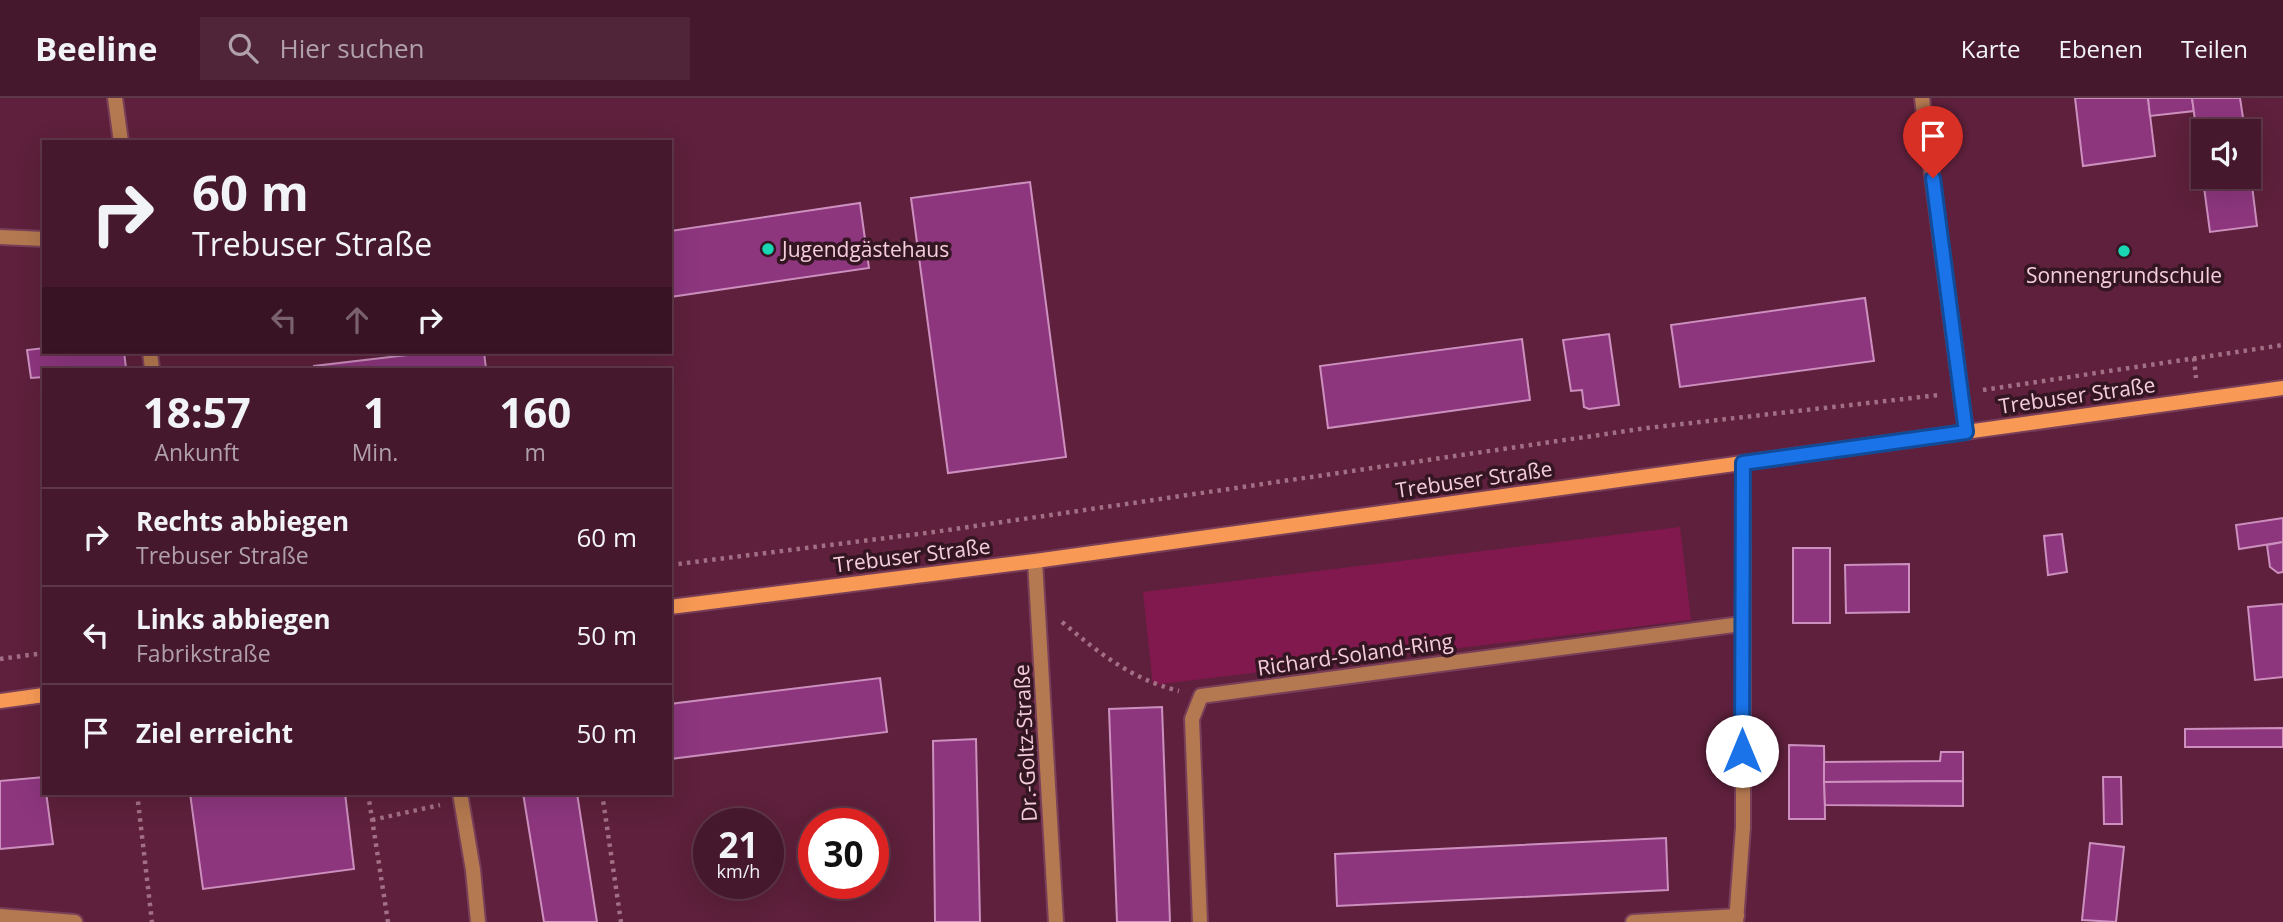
<!DOCTYPE html>
<html lang="de">
<meta charset="utf-8">
<style>
:root{--surface:#46182d;--page:#502539;--text:#f1f3f6;--muted:#b0a0aa;--line:#5e3749}
body{margin:0;font-family:"Open Sans",sans-serif;background:var(--page);color:var(--text);height:100vh;display:flex;flex-direction:column;font-size:26px;white-space:nowrap}
*{box-sizing:border-box;margin:0}
p{font-size:23px;color:var(--muted)}
.icon{flex:none;width:38px;height:38px;fill:none;stroke:currentColor;stroke-width:2;stroke-linecap:round;stroke-linejoin:round}
.map{position:relative;flex:1;overflow:hidden}
.drawer{position:absolute;left:42px;top:270px;width:630px;height:427px;display:flex;flex-direction:column;background:var(--surface);border-radius:0px;box-shadow:0 7px 28px #0002,0 0 0 2px var(--line)}
.drawer>*{flex:none}
.top-card{position:absolute;left:42px;top:42px;width:630px;height:214px;border-radius:0px;box-shadow:0 7px 28px #0002,0 0 0 2px var(--line);background:#46182d;color:var(--text);overflow:hidden}
.buttons{position:absolute;left:2191px;top:21px;display:grid;gap:14px}
.buttons a{display:grid;place-items:center;width:70px;height:70px;border-radius:0px;background:var(--surface);box-shadow:0 7px 28px #0002,0 0 0 2px var(--line);font-size:35px}
.speed{position:absolute;left:693px;top:710px;display:flex;gap:14px;font-size:35px;font-weight:700;text-align:center}
.speed>*{display:grid;place-content:center;width:91px;height:91px;border-radius:50%;background:var(--surface);box-shadow:0 7px 28px #0002,0 0 0 2px var(--line);line-height:1}
.speed small{font-size:18px;font-weight:400}
.speed .limit{border:10px solid #d22;background:#fff;color:#111}
.pin{position:absolute;display:grid;place-items:center;width:60px;height:60px;color:#fff;margin:-72px -30px;border-radius:50% 50% 50% 0;rotate:-45deg;box-shadow:0 0 7px #0007}
.pin .icon{rotate:45deg}
.me{position:absolute;width:77px;margin:-38px;rotate:0deg;stroke-linejoin:round;filter:drop-shadow(0 0 5px #0008)}
.turn{display:flex;align-items:center;gap:24px;height:147px;padding:0 35px;font-size:32px}
.turn .icon{width:91px;height:91px;stroke-width:2.5}
.turn b{display:block;font-size:49px;line-height:60px}
.lanes{display:flex;align-items:center;height:66px;padding:0 35px;background:#0003;justify-content:center;gap:35px;direction:ltr}
.lanes .off{opacity:.35}
.eta{display:flex;justify-content:space-evenly;align-items:center;height:119px;text-align:center}
.eta b{font-size:42px;font-weight:700;line-height:49px}
ul{padding:0;list-style:none}
li{display:flex;align-items:center;gap:21px;height:98px;padding:0 35px;border-top:2px solid var(--line)}
li div{flex:1}
li b{display:block;font-size:26px}
li em{font-style:normal}
header{display:flex;align-items:center;gap:42px;box-sizing:border-box;height:98px;padding:0 35px;background:var(--surface);border-bottom:2px solid var(--line)}
header strong{font-size:33px}
nav{display:flex;gap:38px;margin-inline-start:auto;font-size:24px}
.search{width:490px;height:63px;background:var(--page);display:flex;align-items:center;gap:18px;box-sizing:border-box;padding:0 24px;border-radius:0px;color:var(--muted);font-size:26px}
.map>svg:first-child{display:block}
.green{fill:#81194e}
.building{fill:#8d367e;stroke:#cc8fbe;stroke-width:2}
.lines{fill:none;stroke-linecap:round;stroke-linejoin:round}
.lane-casing{stroke:#793f59;stroke-width:18}
.street-casing{stroke:#793f59;stroke-width:18}
.secondary-casing{stroke:#793f59;stroke-width:18}
.path{stroke:#a36f85;stroke-width:4.5;stroke-dasharray:3.5 5;stroke-linecap:butt}
.lane{stroke:#b47950;stroke-width:14}
.street{stroke:#b47950;stroke-width:14}
.secondary{stroke:#f89a56;stroke-width:14}
.route-casing{stroke:#114b97;stroke-width:18}
.route{stroke:#1a73e8;stroke-width:12}
.poi-dot{fill:#19d5b2;stroke:#331622;stroke-width:2.5}
.labels{text-anchor:middle;dominant-baseline:central;stroke-width:7;stroke-linejoin:round;paint-order:stroke}
.poi-label{font-size:21px;fill:#f5cddb;stroke:#331622;text-anchor:start}
.street-label{font-size:21px;fill:#f5cddb;stroke:#331622}
</style>
<header>
<strong>Beeline</strong>
<div class="search"><svg class="icon" aria-label="search" viewBox="0 0 24 24"><circle cx="10" cy="10" r="6"/><path d="M15 15l6 6"/></svg>Hier suchen</div>
<nav><a>Karte</a><a>Ebenen</a><a>Teilen</a></nav>
</header>
<div class="map">
<svg width="2283" height="824" viewBox="0 0 2283 824">
<rect width="100%" height="100%" fill="#5e203c"/>
<polygon class="green" points="1680,429 1691,522 1153,587 1143,494"/>
<g class="building">
<polygon points="2075,0 2148,0 2155,58 2083,68"/>
<polygon points="2148,0 2192,0 2194,13 2150,18"/>
<polygon points="2192,0 2240,0 2245,33 2203,33 2203,79 2249,79 2249,63 2257,128 2210,134"/>
<polygon points="1030,84 1066,359 948,375 911,100"/>
<polygon points="860,105 869,170 670,199 670,133"/>
<polygon points="1865,200 1874,263 1680,289 1671,227"/>
<polygon points="1609,236 1619,307 1589,311 1584,309 1582,292 1571,293 1563,242"/>
<polygon points="1522,241 1530,302 1328,330 1320,268"/>
<polygon points="44,250 44,254 124,254 126,270 44,271 44,279 31,280 27,252"/>
<polygon points="433,254 484,254 486,271 314,271 314,268"/>
<polygon points="2283,420 2283,444 2239,451 2236,427"/>
<polygon points="2062,436 2067,474 2048,477 2044,438"/>
<polygon points="2283,444 2283,474 2278,475 2270,469 2267,447"/>
<rect x="1793" y="450" width="37" height="75"/>
<polygon points="1909,466 1909,514 1846,515 1845,467"/>
<polygon points="2283,506 2283,579 2255,582 2248,509"/>
<polygon points="880,580 887,634 670,661 670,606"/>
<polygon points="1162,609 1170,824 1117,824 1109,611"/>
<polygon points="2283,630 2283,649 2185,649 2185,631"/>
<polygon points="976,641 980,824 935,824 933,643"/>
<polygon points="1789,647 1824,648 1825,721 1789,721"/>
<polygon points="1941,654 1963,654 1963,683 1824,684 1824,664 1940,663"/>
<polygon points="44,679 53,746 0,751 0,683"/>
<polygon points="2103,679 2121,679 2122,726 2104,726"/>
<polygon points="1963,683 1963,708 1825,707 1824,684"/>
<polygon points="190,695 345,695 354,771 203,791"/>
<polygon points="523,695 577,695 597,824 544,824"/>
<polygon points="1666,740 1668,792 1337,808 1335,756"/>
<polygon points="2090,745 2124,749 2116,824 2082,822"/>
</g>
<g class="lines">
<g class="lane-casing">
<g id="lane">
<polyline points="115,0 121,44"/>
<polyline points="0,139 44,141"/>
<polyline points="150,254 152,271"/>
<polyline points="1200,824 1192,621 1201,598 1741,526"/>
<polyline points="1633,824 1737,818"/>
</g>
</g>
<g class="street-casing">
<g id="street">
<polyline points="1922,0 1966,334"/>
<polyline points="1035,463 1056,824"/>
<polyline points="460,695 473,772 478,824"/>
<polyline points="0,818 75,824"/>
<polyline points="1736,824 1743,729 1743,365"/>
</g>
</g>
<g class="secondary-casing">
<g id="secondary">
<polyline points="670,509 1035,463 2283,290"/>
<polyline points="0,603 44,597"/>
</g>
</g>
<g class="path">
<polyline points="2194,260 2196,280"/>
<polyline points="1983,292 2283,247"/>
<polyline points="670,467 934,434 1647,330 1939,297"/>
<path d="M1062,524C1099,555 1131,581 1179,593"/>
<polyline points="0,561 44,555"/>
<polyline points="137,695 152,824"/>
<polyline points="368,695 388,824"/>
<polyline points="602,695 621,824"/>
<polyline points="483,697 495,695"/>
<polyline points="372,722 440,707"/>
</g>
<use href="#lane" class="lane"/>
<use href="#street" class="street"/>
<use href="#secondary" class="secondary"/>
</g>
<g class="lines">
<g class="route-casing">
<polyline id="route" points="1742,653 1743,365 1966,334 1933,80"/>
</g>
<use href="#route" class="route"/>
</g>
<g class="poi-dot">
<circle cx="768" cy="151" r="7"/>
<circle cx="2124" cy="153" r="7"/>
</g>
<g class="labels">
<g class="poi-label">
<text x="782" y="151">Jugendgästehaus</text>
<text x="2124" y="177" text-anchor="middle">Sonnengrundschule</text>
</g>
<g class="street-label">
<text transform="translate(2077 297) rotate(-8)">Trebuser Straße</text>
<text transform="translate(1474 381) rotate(-8)">Trebuser Straße</text>
<text transform="translate(912 457) rotate(-7)">Trebuser Straße</text>
<text transform="translate(1355 556) rotate(-8)">Richard-Soland-Ring</text>
<text transform="translate(1025 645) rotate(-93)">Dr.-Goltz-Straße</text>
</g>
</g>
</svg>
<div class="buttons">
<a><svg class="icon" aria-label="sound" viewBox="0 0 24 24"><path d="M4 9h4l5-4v14l-5-4H4zM17 9q2 3 0 6"/></svg></a>
</div>
<div class="speed"><div>21<small>km/h</small></div><div class="limit">30</div></div>
<div class="pin" style="left:1933px;top:80px;background:#d93025"><svg class="icon" aria-label="arrive" viewBox="0 0 24 24"><path d="M6 21V4h12l-3 4 3 4H6"/></svg></div>
<svg class="me" style="left:1742px;top:653px" viewBox="-20 -20 40 40"><circle r="19" fill="#fff"/><path d="M0-13L10 11 0 6-10 11z" fill="#1a73e8"/></svg>
<div class="top-card">
<div class="turn"><svg class="icon" aria-label="right" viewBox="0 0 24 24"><path d="M7 20v-9h11M14 6l5 5-5 5"/></svg><div><b>60 m</b>Trebuser Straße</div></div>
<div class="lanes"><svg class="icon off" aria-label="left" viewBox="0 0 24 24"><path d="M17 20v-9H6M10 6l-5 5 5 5"/></svg><svg class="icon off" aria-label="ahead" viewBox="0 0 24 24"><path d="M12 20V5M6 11l6-6 6 6"/></svg><svg class="icon" aria-label="right" viewBox="0 0 24 24"><path d="M7 20v-9h11M14 6l5 5-5 5"/></svg></div>
</div>
<section class="drawer">
<div class="eta">
<div><b>18:57</b><p>Ankunft</p></div>
<div><b>1</b><p>Min.</p></div>
<div><b>160</b><p>m</p></div>
</div>
<ul>
<li><svg class="icon" aria-label="right" viewBox="0 0 24 24"><path d="M7 20v-9h11M14 6l5 5-5 5"/></svg><div><b>Rechts abbiegen</b><p>Trebuser Straße</p></div><em>60 m</em></li>
<li><svg class="icon" aria-label="left" viewBox="0 0 24 24"><path d="M17 20v-9H6M10 6l-5 5 5 5"/></svg><div><b>Links abbiegen</b><p>Fabrikstraße</p></div><em>50 m</em></li>
<li><svg class="icon" aria-label="arrive" viewBox="0 0 24 24"><path d="M6 21V4h12l-3 4 3 4H6"/></svg><div><b>Ziel erreicht</b></div><em>50 m</em></li>
</ul>
</section>
</div>
